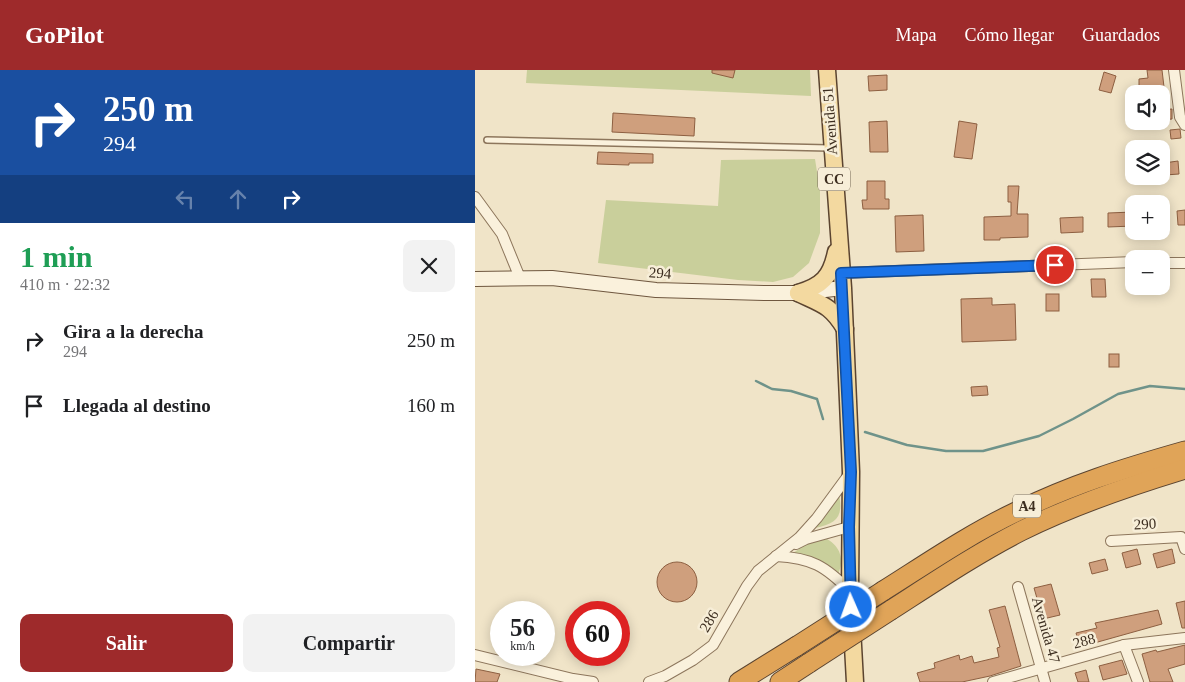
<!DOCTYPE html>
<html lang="es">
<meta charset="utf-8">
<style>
:root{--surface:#fff;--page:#f2f2f2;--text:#202124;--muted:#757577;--accent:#9e2a2b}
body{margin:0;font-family:"Times New Roman",serif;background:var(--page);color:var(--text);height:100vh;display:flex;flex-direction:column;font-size:19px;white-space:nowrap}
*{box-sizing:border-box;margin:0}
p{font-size:16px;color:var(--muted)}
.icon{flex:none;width:28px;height:28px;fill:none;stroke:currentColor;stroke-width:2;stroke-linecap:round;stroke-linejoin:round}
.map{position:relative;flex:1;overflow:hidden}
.side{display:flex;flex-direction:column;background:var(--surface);width:475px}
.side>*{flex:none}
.guide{background:#1a4fa0;color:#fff;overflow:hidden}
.tools{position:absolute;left:650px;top:15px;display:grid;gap:10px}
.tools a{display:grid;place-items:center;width:45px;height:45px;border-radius:10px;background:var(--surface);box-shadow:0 2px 12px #0003;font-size:25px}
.speed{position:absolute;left:15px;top:531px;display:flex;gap:10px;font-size:25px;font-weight:700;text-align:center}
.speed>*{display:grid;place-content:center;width:65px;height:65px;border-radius:50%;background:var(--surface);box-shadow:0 2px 12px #0003;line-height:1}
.speed small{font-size:12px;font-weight:400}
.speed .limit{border:8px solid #d22;background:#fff;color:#111}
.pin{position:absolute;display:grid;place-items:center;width:42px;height:42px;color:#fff;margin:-21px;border:2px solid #fff;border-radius:50%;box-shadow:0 1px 5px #0007}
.me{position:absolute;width:55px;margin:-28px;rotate:358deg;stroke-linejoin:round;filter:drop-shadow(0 0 4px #0008)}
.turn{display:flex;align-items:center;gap:18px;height:105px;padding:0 20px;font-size:22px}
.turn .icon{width:65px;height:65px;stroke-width:2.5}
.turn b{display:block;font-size:35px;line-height:42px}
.lanes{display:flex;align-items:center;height:48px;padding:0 20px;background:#0003;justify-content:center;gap:25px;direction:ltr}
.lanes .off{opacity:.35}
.round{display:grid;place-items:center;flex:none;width:52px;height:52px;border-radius:10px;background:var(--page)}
.headline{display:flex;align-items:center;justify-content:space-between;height:85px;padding:0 20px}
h1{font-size:30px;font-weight:600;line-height:38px;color:#1e9e55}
.action{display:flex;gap:10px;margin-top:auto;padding:10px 20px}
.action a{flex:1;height:58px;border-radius:10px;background:var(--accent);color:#fff;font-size:20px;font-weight:600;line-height:58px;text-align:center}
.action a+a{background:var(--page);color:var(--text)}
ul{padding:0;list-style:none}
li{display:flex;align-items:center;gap:15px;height:65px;padding:0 20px}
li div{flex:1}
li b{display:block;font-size:19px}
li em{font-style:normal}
header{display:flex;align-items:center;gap:30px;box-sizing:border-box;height:70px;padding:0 25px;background:var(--accent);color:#fff}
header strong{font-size:24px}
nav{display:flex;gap:28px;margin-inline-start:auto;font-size:18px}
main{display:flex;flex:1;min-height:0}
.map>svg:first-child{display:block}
.green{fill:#c9cf9b}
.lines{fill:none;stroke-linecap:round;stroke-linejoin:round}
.stream{stroke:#6f938a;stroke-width:2.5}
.building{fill:#cf9f7d;stroke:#8d5f41}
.service-casing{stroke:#8d765c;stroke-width:8}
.minor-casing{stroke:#8d765c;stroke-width:12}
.secondary-casing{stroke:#6f573f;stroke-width:16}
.primary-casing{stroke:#5b4430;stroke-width:19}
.motorway-casing{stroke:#5b4430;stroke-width:21}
.service{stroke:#faf1dc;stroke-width:5}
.minor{stroke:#faf1dc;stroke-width:10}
.secondary{stroke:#faf1dc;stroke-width:14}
.primary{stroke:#f3d9a0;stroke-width:16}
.motorway{stroke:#e0a458;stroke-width:19}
.motorway-bridge-casing{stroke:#5b4430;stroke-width:21;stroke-linecap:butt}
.motorway-bridge{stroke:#e0a458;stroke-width:19}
.route-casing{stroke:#114b97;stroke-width:12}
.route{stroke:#1a73e8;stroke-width:9}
.labels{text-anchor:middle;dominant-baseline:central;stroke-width:5;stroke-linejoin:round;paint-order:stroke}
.shield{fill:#f7eed8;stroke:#756857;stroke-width:1}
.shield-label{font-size:14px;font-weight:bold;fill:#3d2e20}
.street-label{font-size:15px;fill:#3d2e20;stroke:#f7eed8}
</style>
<header>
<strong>GoPilot</strong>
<nav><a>Mapa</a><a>Cómo llegar</a><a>Guardados</a></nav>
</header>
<main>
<section class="side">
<div class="guide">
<div class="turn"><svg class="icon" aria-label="right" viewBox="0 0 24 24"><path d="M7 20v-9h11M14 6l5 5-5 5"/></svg><div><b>250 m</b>294</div></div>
<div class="lanes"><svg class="icon off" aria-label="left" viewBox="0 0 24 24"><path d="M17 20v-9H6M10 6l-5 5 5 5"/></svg><svg class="icon off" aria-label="ahead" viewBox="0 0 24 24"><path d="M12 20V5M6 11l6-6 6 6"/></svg><svg class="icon" aria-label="right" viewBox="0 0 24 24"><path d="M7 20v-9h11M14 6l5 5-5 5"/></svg></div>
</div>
<div class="headline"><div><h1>1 min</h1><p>410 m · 22:32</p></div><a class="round"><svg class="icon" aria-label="close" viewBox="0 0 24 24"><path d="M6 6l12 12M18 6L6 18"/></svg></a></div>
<ul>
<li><svg class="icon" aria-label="right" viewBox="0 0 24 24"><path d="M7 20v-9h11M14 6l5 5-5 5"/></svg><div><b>Gira a la derecha</b><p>294</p></div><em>250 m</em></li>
<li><svg class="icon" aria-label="arrive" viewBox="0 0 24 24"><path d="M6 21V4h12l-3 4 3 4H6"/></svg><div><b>Llegada al destino</b></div><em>160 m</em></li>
</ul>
<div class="action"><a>Salir</a><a>Compartir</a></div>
</section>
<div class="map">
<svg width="710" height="612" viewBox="0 0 710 612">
<rect width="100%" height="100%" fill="#f0e4c8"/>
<g class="green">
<polygon points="52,0 335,0 336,26 51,13"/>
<polygon points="340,89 345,121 345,163 334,193 318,207 298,212 263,210 123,193 131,130 243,136 246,90"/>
<path d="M364,425C369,448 360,454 340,458Z"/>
<path d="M352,469C365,476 370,490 363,504C347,492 338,487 318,483L336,471Z"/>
</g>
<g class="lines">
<g class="stream">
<polyline points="281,311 297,319 316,321 342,329 348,349"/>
<polyline points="390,362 432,375 471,381 508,381 564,366 598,349 643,324 675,316 710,319"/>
</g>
</g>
<g class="building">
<polygon points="237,0 260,0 258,8 237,3"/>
<polygon points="672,0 687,0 689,17 664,19 664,9 673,8"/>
<polygon points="629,2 641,6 636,23 624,20"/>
<polygon points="412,5 412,20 394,21 393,6"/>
<polygon points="697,39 697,49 686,50 686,40"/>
<polygon points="138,43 220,48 219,66 137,62"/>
<polygon points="412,51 413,82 395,82 394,52"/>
<polygon points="484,51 502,54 497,89 479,87"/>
<polygon points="705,59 706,68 696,69 695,60"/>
<polygon points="123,82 178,84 178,93 154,93 154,95 122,94"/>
<polygon points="703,91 704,104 690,105 689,93"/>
<polygon points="392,111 410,111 410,129 414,129 414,139 388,139 387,130 392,130"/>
<polygon points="533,116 544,116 542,144 553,144 553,167 525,168 525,170 509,170 509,147 536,146 536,132 533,132"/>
<polygon points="710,140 710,155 703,155 702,141"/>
<polygon points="658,142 658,156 633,157 633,143"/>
<polygon points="448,145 449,181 421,182 420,146"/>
<polygon points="608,147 608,162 586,163 585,148"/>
<polygon points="616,209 630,209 631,227 617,227"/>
<rect x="571" y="224" width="13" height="17"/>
<polygon points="517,228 517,235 540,234 541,270 487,272 486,229"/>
<rect x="634" y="284" width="10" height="13"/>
<polygon points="512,316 513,325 497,326 496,317"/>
<polygon points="662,479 666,494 651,498 647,483"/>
<polygon points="697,479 700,493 682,498 678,484"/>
<polygon points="630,489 633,500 617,504 614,493"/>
<circle cx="202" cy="512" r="20"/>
<polygon points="576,514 585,545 568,549 559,518"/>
<polygon points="710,531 710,558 707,558 701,533"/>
<polygon points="530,536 546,596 515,606 487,612 445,612 442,603 460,598 459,593 484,585 485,590 497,586 499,593 524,587 522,578 525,577 514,540"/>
<polygon points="683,540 687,554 605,577 601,563 622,558 620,553"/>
<polygon points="710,575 710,594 693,599 698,612 675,612 667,584 681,580 682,582"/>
<polygon points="647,590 652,604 628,610 624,596"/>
<polygon points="1,599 25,604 22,612 0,612"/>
<polygon points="611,600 614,612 603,612 600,603"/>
</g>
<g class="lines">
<g class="service-casing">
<polyline id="service" points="12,70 354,78"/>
</g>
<g class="minor-casing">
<g id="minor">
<polyline points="699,0 705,47 710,55"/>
<polyline points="0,127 27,164 45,208"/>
<polyline points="686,193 710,193"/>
<polyline points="367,203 659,192"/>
<polyline points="636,471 706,467 710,479"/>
<polyline points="321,474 331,469 374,457"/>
<path d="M301,486C337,488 350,496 375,521"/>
<polyline points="543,517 570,612"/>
<polyline points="649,575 663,612"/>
<polyline points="0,585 98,609 118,612"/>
<polyline points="174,612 190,606 218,590 238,575 272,516 283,501 324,468 342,448 375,403"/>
<polyline points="518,612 649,575 710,568"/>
</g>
</g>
<g class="secondary-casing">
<polyline id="secondary" points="0,209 77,208 181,220 289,223 323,223 368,218"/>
</g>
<g class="primary-casing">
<g id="primary">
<polyline points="352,0 368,218 373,331 376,402 375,521 380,612"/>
<path d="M323,223C347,216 356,207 361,182"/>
<path d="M323,223C346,234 356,235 370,259"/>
</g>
</g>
<g class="motorway-casing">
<g id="motorway">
<path d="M408,521C451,494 493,465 539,443C595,415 650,398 710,381"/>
<path d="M416,540C458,513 501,484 546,461C598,435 654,416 710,399"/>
<polyline points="264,612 322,576"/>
<polyline points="305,612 334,593"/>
</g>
</g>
<use href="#service" class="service"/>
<use href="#minor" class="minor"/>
<use href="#secondary" class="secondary"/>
<use href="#primary" class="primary"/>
<use href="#motorway" class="motorway"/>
<g class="motorway-bridge-casing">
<g id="motorway-bridge">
<polyline points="322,576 408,521"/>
<polyline points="334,593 416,540"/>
</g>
</g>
<use href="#motorway-bridge" class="motorway-bridge"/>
</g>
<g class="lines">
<g class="route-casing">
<polyline id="route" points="376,537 374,457 376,402 366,203 580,195"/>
</g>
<use href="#route" class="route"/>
</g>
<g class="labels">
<g class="shield">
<rect x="343" y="97.5" width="32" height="23" rx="4"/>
<rect x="538" y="424.5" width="28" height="23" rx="4"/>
</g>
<g class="shield-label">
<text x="359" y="109">CC</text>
<text x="552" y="436">A4</text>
</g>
<g class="street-label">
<text transform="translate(355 51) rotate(-94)">Avenida 51</text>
<text transform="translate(185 203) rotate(4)">294</text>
<text transform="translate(670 454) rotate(-3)">290</text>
<text transform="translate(234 551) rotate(-59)">286</text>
<text transform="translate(571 560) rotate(74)">Avenida 47</text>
<text transform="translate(609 571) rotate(-15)">288</text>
</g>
</g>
</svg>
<div class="tools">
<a><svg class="icon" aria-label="sound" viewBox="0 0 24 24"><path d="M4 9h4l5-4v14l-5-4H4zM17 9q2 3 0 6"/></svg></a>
<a><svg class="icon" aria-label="layers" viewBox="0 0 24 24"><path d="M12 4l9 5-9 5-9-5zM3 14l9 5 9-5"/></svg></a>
<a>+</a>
<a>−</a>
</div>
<div class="speed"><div>56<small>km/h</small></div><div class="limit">60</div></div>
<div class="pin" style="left:580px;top:195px;background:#d93025"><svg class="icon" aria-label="arrive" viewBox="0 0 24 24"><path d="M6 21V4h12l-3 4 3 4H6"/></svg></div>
<svg class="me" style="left:376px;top:537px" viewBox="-20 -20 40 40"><circle r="17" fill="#1a73e8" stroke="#fff" stroke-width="3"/><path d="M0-11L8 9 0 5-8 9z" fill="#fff"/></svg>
</div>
</main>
